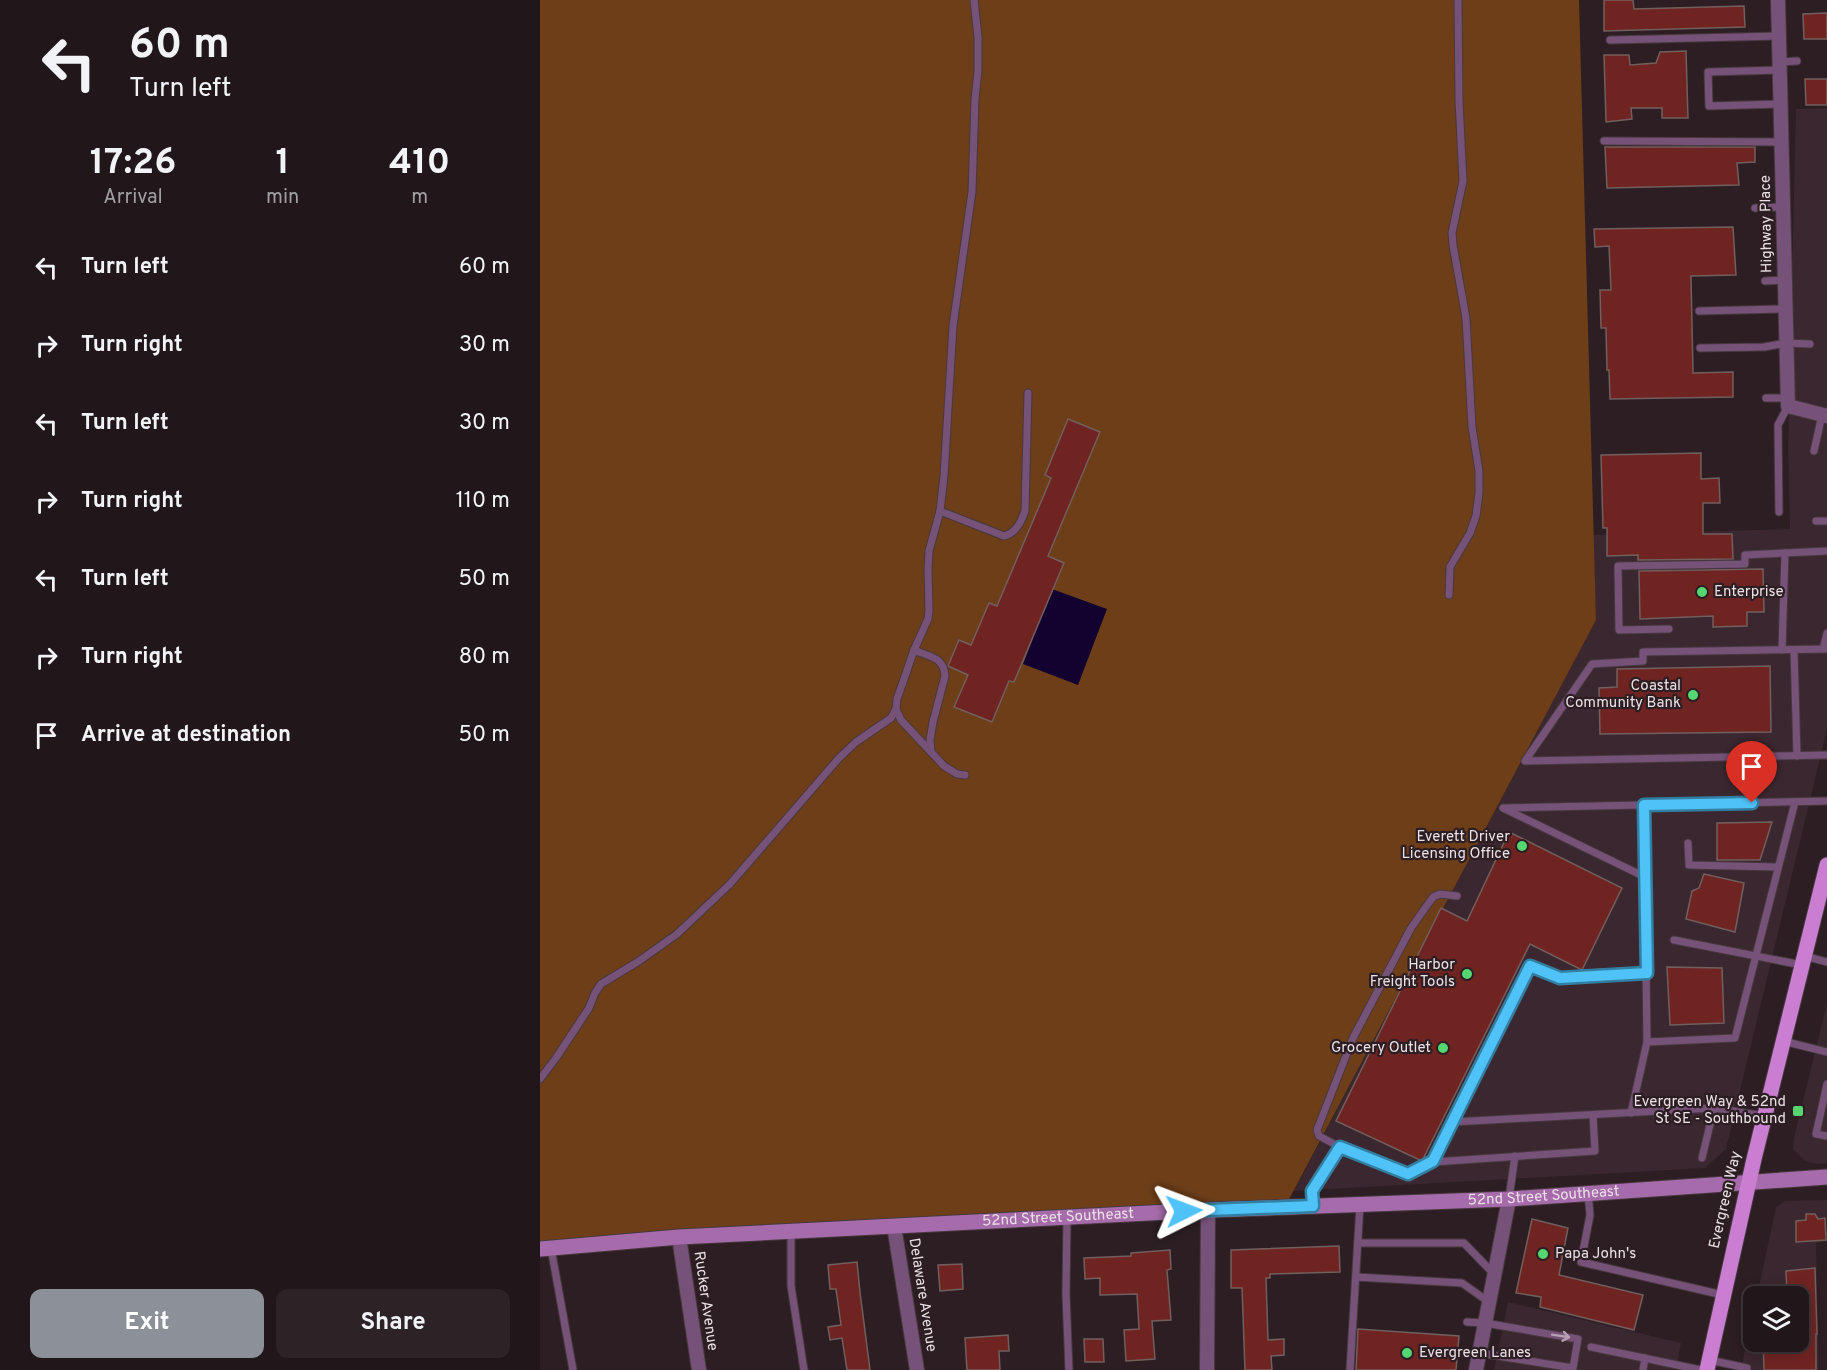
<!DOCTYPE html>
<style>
:root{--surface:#21161a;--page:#2d2327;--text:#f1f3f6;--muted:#a29fa2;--line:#3e3539;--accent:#8c9099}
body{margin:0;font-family:Overpass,sans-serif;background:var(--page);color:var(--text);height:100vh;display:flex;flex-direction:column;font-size:22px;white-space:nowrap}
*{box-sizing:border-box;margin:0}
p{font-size:20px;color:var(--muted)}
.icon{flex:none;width:33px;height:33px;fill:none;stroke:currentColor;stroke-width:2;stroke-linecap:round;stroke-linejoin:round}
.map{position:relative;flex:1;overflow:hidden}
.panel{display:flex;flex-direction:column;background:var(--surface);width:540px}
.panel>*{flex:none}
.banner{background:#21161a;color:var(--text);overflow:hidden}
.controls{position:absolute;left:1203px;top:1286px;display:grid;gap:12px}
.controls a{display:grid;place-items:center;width:66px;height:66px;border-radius:12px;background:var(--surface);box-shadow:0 3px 15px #0003,0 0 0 2px var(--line);font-size:30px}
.pin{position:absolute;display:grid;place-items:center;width:51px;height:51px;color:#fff;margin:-62px -26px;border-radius:50% 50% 50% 0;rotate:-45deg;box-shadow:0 0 6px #0007}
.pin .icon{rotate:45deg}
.me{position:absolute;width:66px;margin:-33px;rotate:87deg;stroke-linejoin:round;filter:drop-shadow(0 0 4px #0008)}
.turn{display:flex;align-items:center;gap:21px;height:126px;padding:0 30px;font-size:27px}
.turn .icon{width:78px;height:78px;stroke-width:2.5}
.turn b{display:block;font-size:42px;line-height:51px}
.eta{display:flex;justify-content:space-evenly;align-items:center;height:102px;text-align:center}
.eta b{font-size:36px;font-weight:700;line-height:42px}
.cta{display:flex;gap:12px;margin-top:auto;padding:12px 30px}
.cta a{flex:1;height:69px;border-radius:12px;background:var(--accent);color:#fff;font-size:24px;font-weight:700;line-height:69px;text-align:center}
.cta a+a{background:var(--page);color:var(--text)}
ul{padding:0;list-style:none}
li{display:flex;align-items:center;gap:18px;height:78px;padding:0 30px}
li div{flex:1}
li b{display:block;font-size:22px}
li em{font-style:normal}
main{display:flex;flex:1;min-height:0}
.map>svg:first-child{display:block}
.built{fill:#3b272f}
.green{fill:#6d3e18}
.water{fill:#130230}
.building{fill:#702422;stroke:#715f5e;stroke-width:1.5}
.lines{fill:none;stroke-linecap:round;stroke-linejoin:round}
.lane-casing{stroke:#47393e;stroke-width:9}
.street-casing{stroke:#47393e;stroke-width:16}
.secondary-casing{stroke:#47393e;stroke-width:17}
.primary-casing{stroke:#47393e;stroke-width:17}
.lane{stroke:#765279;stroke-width:7}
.street{stroke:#765279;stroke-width:14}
.secondary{stroke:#a66bab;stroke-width:15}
.primary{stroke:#ca7ed1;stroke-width:15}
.oneway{stroke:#b6a1b4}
.route-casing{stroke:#337fa1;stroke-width:15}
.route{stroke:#4fc3f7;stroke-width:10}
.poi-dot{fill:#56d671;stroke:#2c1e23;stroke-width:2}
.labels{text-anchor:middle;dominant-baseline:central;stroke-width:4.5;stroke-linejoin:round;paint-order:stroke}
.street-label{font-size:15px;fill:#ebe1e5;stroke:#2c1e23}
.poi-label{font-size:15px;fill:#ebe1e5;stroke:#2c1e23;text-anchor:end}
</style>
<main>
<section class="panel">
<div class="banner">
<div class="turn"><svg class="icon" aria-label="left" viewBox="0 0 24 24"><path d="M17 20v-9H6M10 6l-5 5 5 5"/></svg><div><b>60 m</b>Turn left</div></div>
</div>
<div class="eta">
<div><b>17:26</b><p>Arrival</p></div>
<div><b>1</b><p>min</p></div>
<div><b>410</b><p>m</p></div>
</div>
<ul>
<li><svg class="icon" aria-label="left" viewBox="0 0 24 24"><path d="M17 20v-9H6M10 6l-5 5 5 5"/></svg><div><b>Turn left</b></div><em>60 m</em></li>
<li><svg class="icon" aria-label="right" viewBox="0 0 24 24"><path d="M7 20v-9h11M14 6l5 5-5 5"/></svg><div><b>Turn right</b></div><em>30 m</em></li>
<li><svg class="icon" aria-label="left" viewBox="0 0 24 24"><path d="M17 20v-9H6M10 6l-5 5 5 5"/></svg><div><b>Turn left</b></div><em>30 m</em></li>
<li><svg class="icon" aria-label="right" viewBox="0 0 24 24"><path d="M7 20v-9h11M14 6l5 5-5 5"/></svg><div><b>Turn right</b></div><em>110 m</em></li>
<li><svg class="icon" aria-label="left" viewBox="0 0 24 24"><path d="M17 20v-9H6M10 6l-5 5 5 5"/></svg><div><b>Turn left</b></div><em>50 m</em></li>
<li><svg class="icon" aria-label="right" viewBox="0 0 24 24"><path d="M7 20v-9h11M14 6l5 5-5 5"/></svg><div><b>Turn right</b></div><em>80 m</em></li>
<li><svg class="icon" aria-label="arrive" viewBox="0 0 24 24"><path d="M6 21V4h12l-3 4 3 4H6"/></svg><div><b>Arrive at destination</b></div><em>50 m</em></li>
</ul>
<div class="cta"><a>Exit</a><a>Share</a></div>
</section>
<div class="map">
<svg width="1287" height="1370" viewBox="0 0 1287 1370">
<rect width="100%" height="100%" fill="#2c1e23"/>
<g class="built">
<polygon points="1287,108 1287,729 1186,1149 1165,1168 754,1191 1056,620 1053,535 1250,529 1248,449 1256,109"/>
<polygon points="1287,1003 1287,1163 1276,1164 1265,1161 1253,1149 1254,1138"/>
<polygon points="1287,1200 1287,1241 1276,1243 1279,1370 1201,1370 1213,1312 1214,1341 1258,1341 1258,1296 1217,1296 1236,1207 1245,1201"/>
<polygon points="968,1302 1141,1343 1136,1370 954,1370"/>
</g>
<polygon class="green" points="0,0 1039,0 1056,620 745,1207 0,1249"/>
<polygon class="water" points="512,589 567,609 538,685 483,664"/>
<g class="building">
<polygon points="1064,0 1093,0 1094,9 1204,6 1205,27 1064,31"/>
<polygon points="1287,13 1287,39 1264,39 1263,14"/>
<polygon points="1146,51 1148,118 1122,118 1122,108 1091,108 1092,119 1066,122 1064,55 1089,55 1090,65 1116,63 1120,52"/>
<polygon points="1265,79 1287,79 1287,105 1266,105"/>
<polygon points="1065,147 1215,147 1215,162 1197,163 1199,185 1067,188"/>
<polygon points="1193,227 1196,275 1151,276 1153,373 1193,372 1193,397 1070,399 1069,370 1067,370 1066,328 1061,328 1060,290 1071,290 1069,246 1055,247 1054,229"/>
<polygon points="528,419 560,432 508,556 524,563 474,682 469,681 452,722 414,707 428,675 408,666 419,640 431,645 449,603 457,606 511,478 505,475"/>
<polygon points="1161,453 1161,479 1179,478 1180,503 1163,503 1163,534 1192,534 1193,559 1098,560 1098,555 1067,556 1067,528 1063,528 1061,455"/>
<polygon points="1223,569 1224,612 1207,612 1207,626 1173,627 1173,616 1100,619 1099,571"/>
<polygon points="1230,666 1231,732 1060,734 1059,688 1077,687 1077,669"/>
<polygon points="1232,822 1220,860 1177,860 1177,823"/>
<polygon points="969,832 1082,888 1042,970 990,944 882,1161 796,1121 901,908 927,921"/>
<polygon points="1164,874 1204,883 1195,932 1146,919 1152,891 1159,888"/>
<polygon points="1127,967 1182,968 1184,1023 1130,1025"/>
<polygon points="1266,1214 1275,1214 1278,1219 1285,1218 1286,1240 1256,1242 1256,1221 1266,1220"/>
<polygon points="992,1219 1028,1228 1019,1275 1103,1295 1094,1330 1000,1307 1001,1297 976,1293"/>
<polygon points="799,1246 800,1272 730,1274 730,1278 726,1278 728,1340 744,1339 744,1355 731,1356 732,1370 705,1370 702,1288 691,1288 691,1250"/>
<polygon points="630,1250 631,1269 627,1270 631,1320 612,1321 615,1359 586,1361 584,1330 599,1329 597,1294 560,1295 560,1278 545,1279 544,1258 591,1256 591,1253"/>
<polygon points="317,1262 320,1292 330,1370 307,1370 302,1338 290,1340 288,1327 301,1325 296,1289 290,1289 288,1265"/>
<polygon points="422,1264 423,1289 400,1291 398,1265"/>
<polygon points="1275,1268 1277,1334 1276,1334 1276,1370 1224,1370 1223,1341 1258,1341 1258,1296 1247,1296 1246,1271"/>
<polygon points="818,1329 919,1336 916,1370 816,1370"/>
<polygon points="468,1335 469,1351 459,1351 460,1370 427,1370 425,1338"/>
<polygon points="544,1339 563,1339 564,1362 545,1362"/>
</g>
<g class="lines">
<g class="lane-casing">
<g id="lane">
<polyline points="1070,40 1239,36"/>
<polyline points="1239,62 1257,61"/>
<polyline points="1240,70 1168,72 1169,106 1240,104"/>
<polyline points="1064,141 1241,142"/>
<polyline points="1215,208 1243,207"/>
<polyline points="1225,281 1244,280"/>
<polyline points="1159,311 1245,309"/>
<polyline points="1160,348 1224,347 1246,343 1270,344"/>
<polyline points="1226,398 1247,398"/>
<polyline points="1274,451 1282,415"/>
<path d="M400,511L464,536C476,533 481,522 485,511L488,393"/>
<polyline points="1239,512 1238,425 1248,406"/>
<polyline points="1276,521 1287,521"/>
<polyline points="909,595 910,567 930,533 936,516 939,493 939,471 932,427 926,318 913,245 912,233 923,181 919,101 918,0"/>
<polyline points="1129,629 1079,630 1078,566 1205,564 1205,555 1245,553"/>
<polyline points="1283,649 1287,633"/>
<polyline points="1287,649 1103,652 1103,661 1052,664 985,761 1287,755"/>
<path d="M374,650C390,657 404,657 405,676L393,722L390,740L391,752"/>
<polyline points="1242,650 1245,553 1287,551"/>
<polyline points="1254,650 1257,756"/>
<polyline points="425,775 417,774 404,766 361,720 356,709 357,699 364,679 374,650 388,619 389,611 388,569 389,551 400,511 404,476 413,326 432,192 435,99 438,71 438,37 434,0"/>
<polyline points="1148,843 1149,865 1238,867"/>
<polyline points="1105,877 963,808 1287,801"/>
<polyline points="1134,940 1262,965"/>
<polyline points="1264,956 1287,962"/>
<polyline points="1243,1041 1287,1052"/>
<polyline points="1107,1042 1195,1038 1255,802"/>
<polyline points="0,1079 16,1058 49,1008 55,993 61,984 99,961 137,934 190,884 299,758 316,742 351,718 356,709"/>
<polyline points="1287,1084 1276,1134 1287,1136"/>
<polyline points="1091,1113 1107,1042 1104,805"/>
<polyline points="912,1122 1174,1108 1224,1116"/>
<polyline points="800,1147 779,1136 777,1130 813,1038 871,928 893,897 900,894 917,896"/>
<polyline points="1162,1158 1174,1108"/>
<polyline points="893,1162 990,966 1020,978 1107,973"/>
<polyline points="1048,1193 1050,1215 1041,1262 1183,1295"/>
<polyline points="969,1198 975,1156"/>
<polyline points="773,1206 772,1191 800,1147 868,1174 893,1162 1055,1151 1053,1115"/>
<polyline points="527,1217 526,1295 529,1370"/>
<polyline points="251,1231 251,1286 264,1370"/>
<polyline points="818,1243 924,1243 953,1273"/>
<polyline points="11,1248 33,1370"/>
<polyline points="816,1277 922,1283 949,1302"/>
<polyline points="927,1322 945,1323 1038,1339 1033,1368 939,1353"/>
<polyline points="1051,1347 1161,1370"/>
<polyline points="1169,1360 1207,1368"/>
<polyline points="810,1370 820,1205"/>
<polyline points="1103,1370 1105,1358"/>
</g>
</g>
<g class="street-casing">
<g id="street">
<polyline points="1238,0 1248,406 1287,416"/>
<polyline points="354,1226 377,1370"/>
<polyline points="139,1237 159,1370"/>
<polyline points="667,1370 668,1210"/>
<polyline points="936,1370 969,1199"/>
</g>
</g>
<g class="secondary-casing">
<g id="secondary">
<path id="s1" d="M0,1249L139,1237L668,1210L969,1199L1287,1177"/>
</g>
</g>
<g class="primary-casing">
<polyline id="primary" points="1167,1370 1214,1159 1287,865"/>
</g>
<use href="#lane" class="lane"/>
<use href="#street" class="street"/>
<use href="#secondary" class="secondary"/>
<use href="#primary" class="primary"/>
</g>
<defs><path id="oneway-shaft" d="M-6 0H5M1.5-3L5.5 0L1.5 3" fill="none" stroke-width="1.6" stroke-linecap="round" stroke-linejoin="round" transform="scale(1.5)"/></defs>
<use class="oneway" href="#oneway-shaft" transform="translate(1021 1336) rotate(9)"/>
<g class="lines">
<g class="route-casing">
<polyline id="route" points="644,1211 773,1206 772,1191 800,1147 868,1174 893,1161 990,966 1020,978 1107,973 1104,805 1212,803"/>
</g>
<use href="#route" class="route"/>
</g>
<g class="poi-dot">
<circle cx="1162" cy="592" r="6"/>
<circle cx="1153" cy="695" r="6"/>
<circle cx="982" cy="846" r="6"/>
<circle cx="927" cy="974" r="6"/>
<circle cx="903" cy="1048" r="6"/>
<rect x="1252" y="1105" width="12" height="12" rx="3"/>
<circle cx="1003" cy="1254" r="6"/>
<circle cx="867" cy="1353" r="6"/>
</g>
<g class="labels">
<g class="street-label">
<text transform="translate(1227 224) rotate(-91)">Highway Place</text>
<text stroke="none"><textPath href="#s1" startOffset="1005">52nd Street Southeast</textPath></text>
<text transform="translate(1186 1200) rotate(-77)">Evergreen Way</text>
<text stroke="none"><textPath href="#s1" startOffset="519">52nd Street Southeast</textPath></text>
<text transform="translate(382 1295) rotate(81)">Delaware Avenue</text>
<text transform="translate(165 1301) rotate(82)">Rucker Avenue</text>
</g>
<g class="poi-label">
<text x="1174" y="592" text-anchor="start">Enterprise</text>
<text x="1141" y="686">Coastal<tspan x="1141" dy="17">Community Bank</tspan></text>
<text x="970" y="837">Everett Driver<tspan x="970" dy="17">Licensing Office</tspan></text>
<text x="915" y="965">Harbor<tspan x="915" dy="17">Freight Tools</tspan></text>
<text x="891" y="1048">Grocery Outlet</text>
<text x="1246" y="1102">Evergreen Way &amp; 52nd<tspan x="1246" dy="17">St SE - Southbound</tspan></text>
<text x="1015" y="1254" text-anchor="start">Papa John's</text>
<text x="879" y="1353" text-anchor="start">Evergreen Lanes</text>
</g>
</g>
</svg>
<div class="controls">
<a><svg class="icon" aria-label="layers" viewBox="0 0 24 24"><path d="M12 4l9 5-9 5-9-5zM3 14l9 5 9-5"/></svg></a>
</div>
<div class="pin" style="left:1212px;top:803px;background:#d93025"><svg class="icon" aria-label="arrive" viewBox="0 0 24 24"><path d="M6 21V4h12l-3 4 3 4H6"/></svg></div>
<svg class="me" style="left:644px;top:1211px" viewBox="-20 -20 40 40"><path d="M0-17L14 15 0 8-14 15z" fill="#4fc3f7" stroke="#fff" stroke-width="4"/></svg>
</div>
</main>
